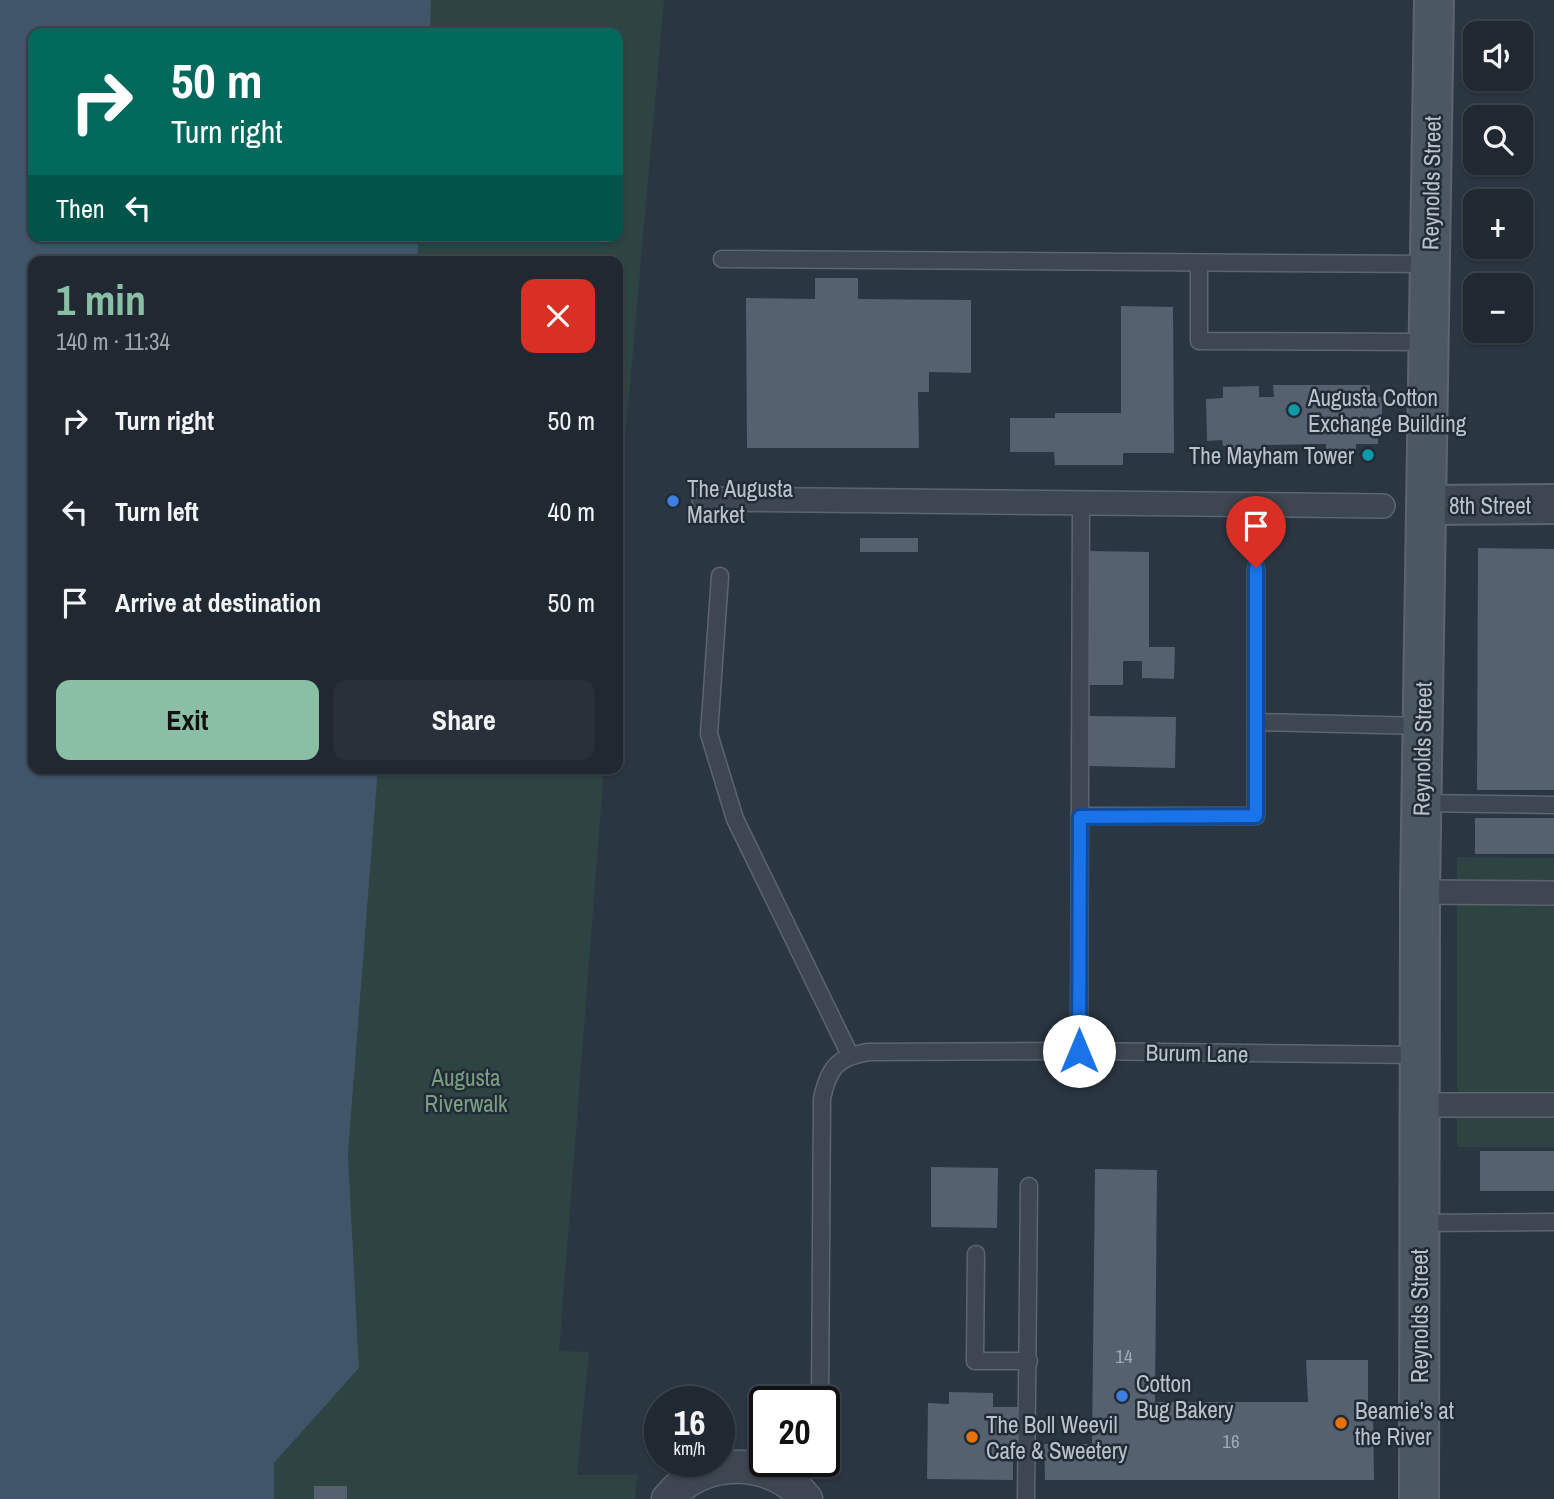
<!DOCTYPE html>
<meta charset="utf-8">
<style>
:root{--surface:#202831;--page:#283039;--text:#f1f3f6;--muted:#a2a6ab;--line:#3d444d;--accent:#8abfa5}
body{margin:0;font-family:"Archivo Narrow",sans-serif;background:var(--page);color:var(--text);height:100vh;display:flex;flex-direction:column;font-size:26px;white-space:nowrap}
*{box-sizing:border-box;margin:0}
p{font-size:23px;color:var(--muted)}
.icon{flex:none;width:38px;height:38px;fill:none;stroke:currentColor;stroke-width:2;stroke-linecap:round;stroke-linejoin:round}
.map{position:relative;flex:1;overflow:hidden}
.details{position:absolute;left:28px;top:256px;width:595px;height:518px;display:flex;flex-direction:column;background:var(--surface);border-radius:14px;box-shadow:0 2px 5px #0004,0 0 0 2px var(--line)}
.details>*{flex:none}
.guide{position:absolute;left:28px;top:28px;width:595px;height:214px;border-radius:14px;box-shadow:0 2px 5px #0004,0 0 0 2px var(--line);background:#00695c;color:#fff;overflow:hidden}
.controls{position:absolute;left:1463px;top:21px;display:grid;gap:14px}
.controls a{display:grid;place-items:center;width:70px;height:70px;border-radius:14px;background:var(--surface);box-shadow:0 2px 5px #0004,0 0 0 2px var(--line);font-size:35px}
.speed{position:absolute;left:644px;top:1386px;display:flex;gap:14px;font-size:35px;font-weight:700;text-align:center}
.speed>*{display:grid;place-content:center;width:91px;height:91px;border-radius:50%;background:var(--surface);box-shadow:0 2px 5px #0004,0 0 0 2px var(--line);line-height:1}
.speed small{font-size:18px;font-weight:400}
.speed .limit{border:4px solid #111;border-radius:10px;background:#fff;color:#111}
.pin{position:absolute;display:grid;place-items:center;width:60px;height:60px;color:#fff;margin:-72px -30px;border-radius:50% 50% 50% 0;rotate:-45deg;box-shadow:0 0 7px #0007}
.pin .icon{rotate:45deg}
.me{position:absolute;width:77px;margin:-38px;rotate:0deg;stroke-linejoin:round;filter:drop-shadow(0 0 5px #0008)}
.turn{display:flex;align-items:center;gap:24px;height:147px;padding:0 28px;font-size:32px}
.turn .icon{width:91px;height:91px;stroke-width:2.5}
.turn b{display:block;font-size:49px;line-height:60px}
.then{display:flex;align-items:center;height:66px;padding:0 28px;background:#0003;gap:14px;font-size:26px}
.round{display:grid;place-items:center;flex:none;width:74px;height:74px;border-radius:14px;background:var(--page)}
.headline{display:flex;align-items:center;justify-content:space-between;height:119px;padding:0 28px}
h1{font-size:42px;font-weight:700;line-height:52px;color:var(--accent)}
.cta{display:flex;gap:14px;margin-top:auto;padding:14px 28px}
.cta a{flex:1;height:80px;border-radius:14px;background:var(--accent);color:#111;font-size:28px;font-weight:700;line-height:80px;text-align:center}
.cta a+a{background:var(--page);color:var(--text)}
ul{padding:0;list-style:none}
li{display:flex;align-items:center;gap:21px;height:91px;padding:0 28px}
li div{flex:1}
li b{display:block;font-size:26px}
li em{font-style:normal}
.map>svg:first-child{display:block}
.green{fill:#2d4443}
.water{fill:#415569}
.building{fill:#55616e}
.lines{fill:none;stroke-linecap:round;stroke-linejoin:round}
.service-casing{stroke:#5c656f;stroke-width:19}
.pedestrian-casing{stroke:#5c656f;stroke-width:26}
.minor-casing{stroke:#5c656f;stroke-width:35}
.tertiary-casing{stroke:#5c656f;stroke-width:42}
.secondary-casing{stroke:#5c656f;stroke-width:42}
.service{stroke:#3e4751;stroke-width:16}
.pedestrian{stroke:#3e4751;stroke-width:23}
.minor{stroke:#3e4751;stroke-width:32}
.tertiary{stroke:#3e4751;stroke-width:38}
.secondary{stroke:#4c5764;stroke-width:38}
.route-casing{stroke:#114b97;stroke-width:18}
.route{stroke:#1a73e8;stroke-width:12}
.culture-dot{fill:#0f9aa8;stroke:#222c37;stroke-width:2.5}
.shop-dot{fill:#3f7fe0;stroke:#222c37;stroke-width:2.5}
.food-dot{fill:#e8710a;stroke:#222c37;stroke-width:2.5}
.labels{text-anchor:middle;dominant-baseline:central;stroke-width:5;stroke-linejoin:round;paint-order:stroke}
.number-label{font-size:19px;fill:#a2aab4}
.street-label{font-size:23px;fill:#bbc2cb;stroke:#222c37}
.poi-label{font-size:23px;fill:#bbc2cb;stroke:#222c37;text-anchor:start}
.park-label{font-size:23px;fill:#7b9f81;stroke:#222c37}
</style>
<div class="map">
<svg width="1554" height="1499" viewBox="0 0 1554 1499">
<rect width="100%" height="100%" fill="#2a3641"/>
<g class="green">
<polygon points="305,0 664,0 625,440 618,585 618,261 291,261 292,236 618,236 618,33 303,33"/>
<polygon points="378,768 604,768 559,1351 589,1352 577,1475 637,1475 635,1499 274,1499 274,1463 359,1368 348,1154"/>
<polygon points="1457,857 1554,858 1554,1147 1457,1147"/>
</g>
<polygon class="water" points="0,0 431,0 430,33 33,33 33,236 419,236 417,261 33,261 33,768 378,768 348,1154 359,1368 274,1463 274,1499 0,1499"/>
<g class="building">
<polygon points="815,278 858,278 858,299 971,300 971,373 929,372 929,392 918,392 919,448 747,448 746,298 815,299"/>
<polygon points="1121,306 1173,307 1174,453 1123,453 1123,465 1055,465 1054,452 1010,452 1010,418 1055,418 1055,413 1121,413"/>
<polygon points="1273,385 1370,385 1370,397 1382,397 1382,421 1371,421 1371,431 1378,431 1378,444 1356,444 1356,453 1326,453 1326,444 1266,445 1266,455 1229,456 1229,446 1223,446 1222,440 1207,441 1206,399 1223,398 1223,387 1259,386 1259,397 1274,397"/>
<rect x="860" y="538" width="58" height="14"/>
<polygon points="1478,548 1554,549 1554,790 1477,790"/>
<polygon points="1090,551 1149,552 1149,647 1175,647 1174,679 1142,678 1142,661 1123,661 1123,685 1089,685"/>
<polygon points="1088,716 1176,717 1175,768 1088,766"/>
<rect x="1475" y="818" width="79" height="36"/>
<rect x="1480" y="1151" width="74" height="40"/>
<polygon points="931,1167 998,1168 997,1228 931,1227"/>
<polygon points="1095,1169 1157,1170 1155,1402 1308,1402 1306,1360 1368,1360 1368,1406 1373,1406 1374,1480 1045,1480 1044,1444 1092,1444"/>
<polygon points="949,1392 993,1393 993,1407 1018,1407 1018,1450 1013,1450 1013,1480 927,1479 928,1403 949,1404"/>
<rect x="314" y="1486" width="33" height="13"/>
</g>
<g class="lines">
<g class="service-casing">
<g id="service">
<polyline points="722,259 1429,264"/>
<polyline points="1199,263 1199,341 1429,342"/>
<polyline points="720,576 709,734 735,819 850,1055"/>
<polyline points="1256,722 1422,726"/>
<polyline points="1422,803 1554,805"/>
<polyline points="1080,816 1256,816 1256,568"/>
<polyline points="1079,1051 1081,503"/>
<polyline points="1418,1223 1554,1222"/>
<polyline points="976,1254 975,1361 1029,1361"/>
<path d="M820,1402L822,1099C828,1069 837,1057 868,1052L1079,1051L1419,1055"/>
<polyline points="1026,1499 1029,1186"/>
</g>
</g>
<g class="pedestrian-casing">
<g id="pedestrian">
<polyline points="704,499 1383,506"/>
<polyline points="1420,892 1554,893"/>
<polyline points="1418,1105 1554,1105"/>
</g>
</g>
<g class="minor-casing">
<path id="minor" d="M668,1499C701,1456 772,1456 806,1499"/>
</g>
<g class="tertiary-casing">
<polyline id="tertiary" points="1426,505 1554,504"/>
</g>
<g class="secondary-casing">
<polyline id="secondary" points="1419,1499 1420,892 1434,0"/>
</g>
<use href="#service" class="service"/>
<use href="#pedestrian" class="pedestrian"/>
<use href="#minor" class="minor"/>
<use href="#tertiary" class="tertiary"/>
<use href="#secondary" class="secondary"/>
</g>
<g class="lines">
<g class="route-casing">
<polyline id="route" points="1079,1051 1080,817 1256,816 1256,568"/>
</g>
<use href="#route" class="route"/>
</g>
<g class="culture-dot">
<circle cx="1294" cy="410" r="7"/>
<circle cx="1368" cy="455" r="7"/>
</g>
<g class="shop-dot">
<circle cx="673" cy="501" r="7"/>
<circle cx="1122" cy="1396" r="7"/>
</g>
<g class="food-dot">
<circle cx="1341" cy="1423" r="7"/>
<circle cx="972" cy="1437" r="7"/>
</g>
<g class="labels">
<g class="number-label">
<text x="1124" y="1356">14</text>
<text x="1231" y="1441">16</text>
</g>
<g class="street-label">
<text transform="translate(1431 183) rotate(-89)">Reynolds Street</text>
<text x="1490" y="505">8th Street</text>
<text transform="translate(1422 749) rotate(-89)">Reynolds Street</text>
<text transform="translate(1197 1053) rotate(1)">Burum Lane</text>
<text transform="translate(1419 1316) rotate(-90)">Reynolds Street</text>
</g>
<g class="poi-label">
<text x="1308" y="397">Augusta Cotton<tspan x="1308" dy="26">Exchange Building</tspan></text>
<text x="1354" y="455" text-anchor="end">The Mayham Tower</text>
<text x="687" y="488">The Augusta<tspan x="687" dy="26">Market</tspan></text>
<text x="1136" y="1383">Cotton<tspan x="1136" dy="26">Bug Bakery</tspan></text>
<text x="1355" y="1410">Beamie's at<tspan x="1355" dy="26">the River</tspan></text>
<text x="986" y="1424">The Boll Weevil<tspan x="986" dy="26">Cafe &amp; Sweetery</tspan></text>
</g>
<g class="park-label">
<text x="466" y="1077">Augusta<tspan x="466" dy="26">Riverwalk</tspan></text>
</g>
</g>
</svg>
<div class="controls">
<a><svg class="icon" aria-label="sound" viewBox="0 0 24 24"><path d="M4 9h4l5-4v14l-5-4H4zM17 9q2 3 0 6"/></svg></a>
<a><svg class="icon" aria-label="search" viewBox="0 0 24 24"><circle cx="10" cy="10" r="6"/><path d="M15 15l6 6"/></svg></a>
<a>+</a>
<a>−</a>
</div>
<div class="speed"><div>16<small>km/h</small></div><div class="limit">20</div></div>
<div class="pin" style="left:1256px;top:568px;background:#d93025"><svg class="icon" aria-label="arrive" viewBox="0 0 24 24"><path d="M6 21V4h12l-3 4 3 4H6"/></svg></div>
<svg class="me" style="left:1079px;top:1051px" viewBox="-20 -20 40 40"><circle r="19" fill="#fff"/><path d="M0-13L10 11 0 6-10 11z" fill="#1a73e8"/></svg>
<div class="guide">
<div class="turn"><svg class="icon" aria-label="right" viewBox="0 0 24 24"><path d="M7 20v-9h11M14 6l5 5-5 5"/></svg><div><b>50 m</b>Turn right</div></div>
<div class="then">Then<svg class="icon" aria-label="left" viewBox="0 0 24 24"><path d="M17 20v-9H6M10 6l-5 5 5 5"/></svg></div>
</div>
<section class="details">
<div class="headline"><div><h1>1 min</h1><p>140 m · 11:34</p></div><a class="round" style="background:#d93025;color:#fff"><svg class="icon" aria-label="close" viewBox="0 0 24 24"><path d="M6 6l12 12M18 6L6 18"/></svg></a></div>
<ul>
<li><svg class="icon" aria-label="right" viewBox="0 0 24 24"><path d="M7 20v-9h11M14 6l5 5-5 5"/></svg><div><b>Turn right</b></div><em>50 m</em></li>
<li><svg class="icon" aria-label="left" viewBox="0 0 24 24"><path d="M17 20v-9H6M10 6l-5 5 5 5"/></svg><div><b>Turn left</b></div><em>40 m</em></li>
<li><svg class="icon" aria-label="arrive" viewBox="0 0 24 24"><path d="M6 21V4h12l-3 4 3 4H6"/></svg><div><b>Arrive at destination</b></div><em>50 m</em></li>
</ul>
<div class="cta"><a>Exit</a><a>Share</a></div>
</section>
</div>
